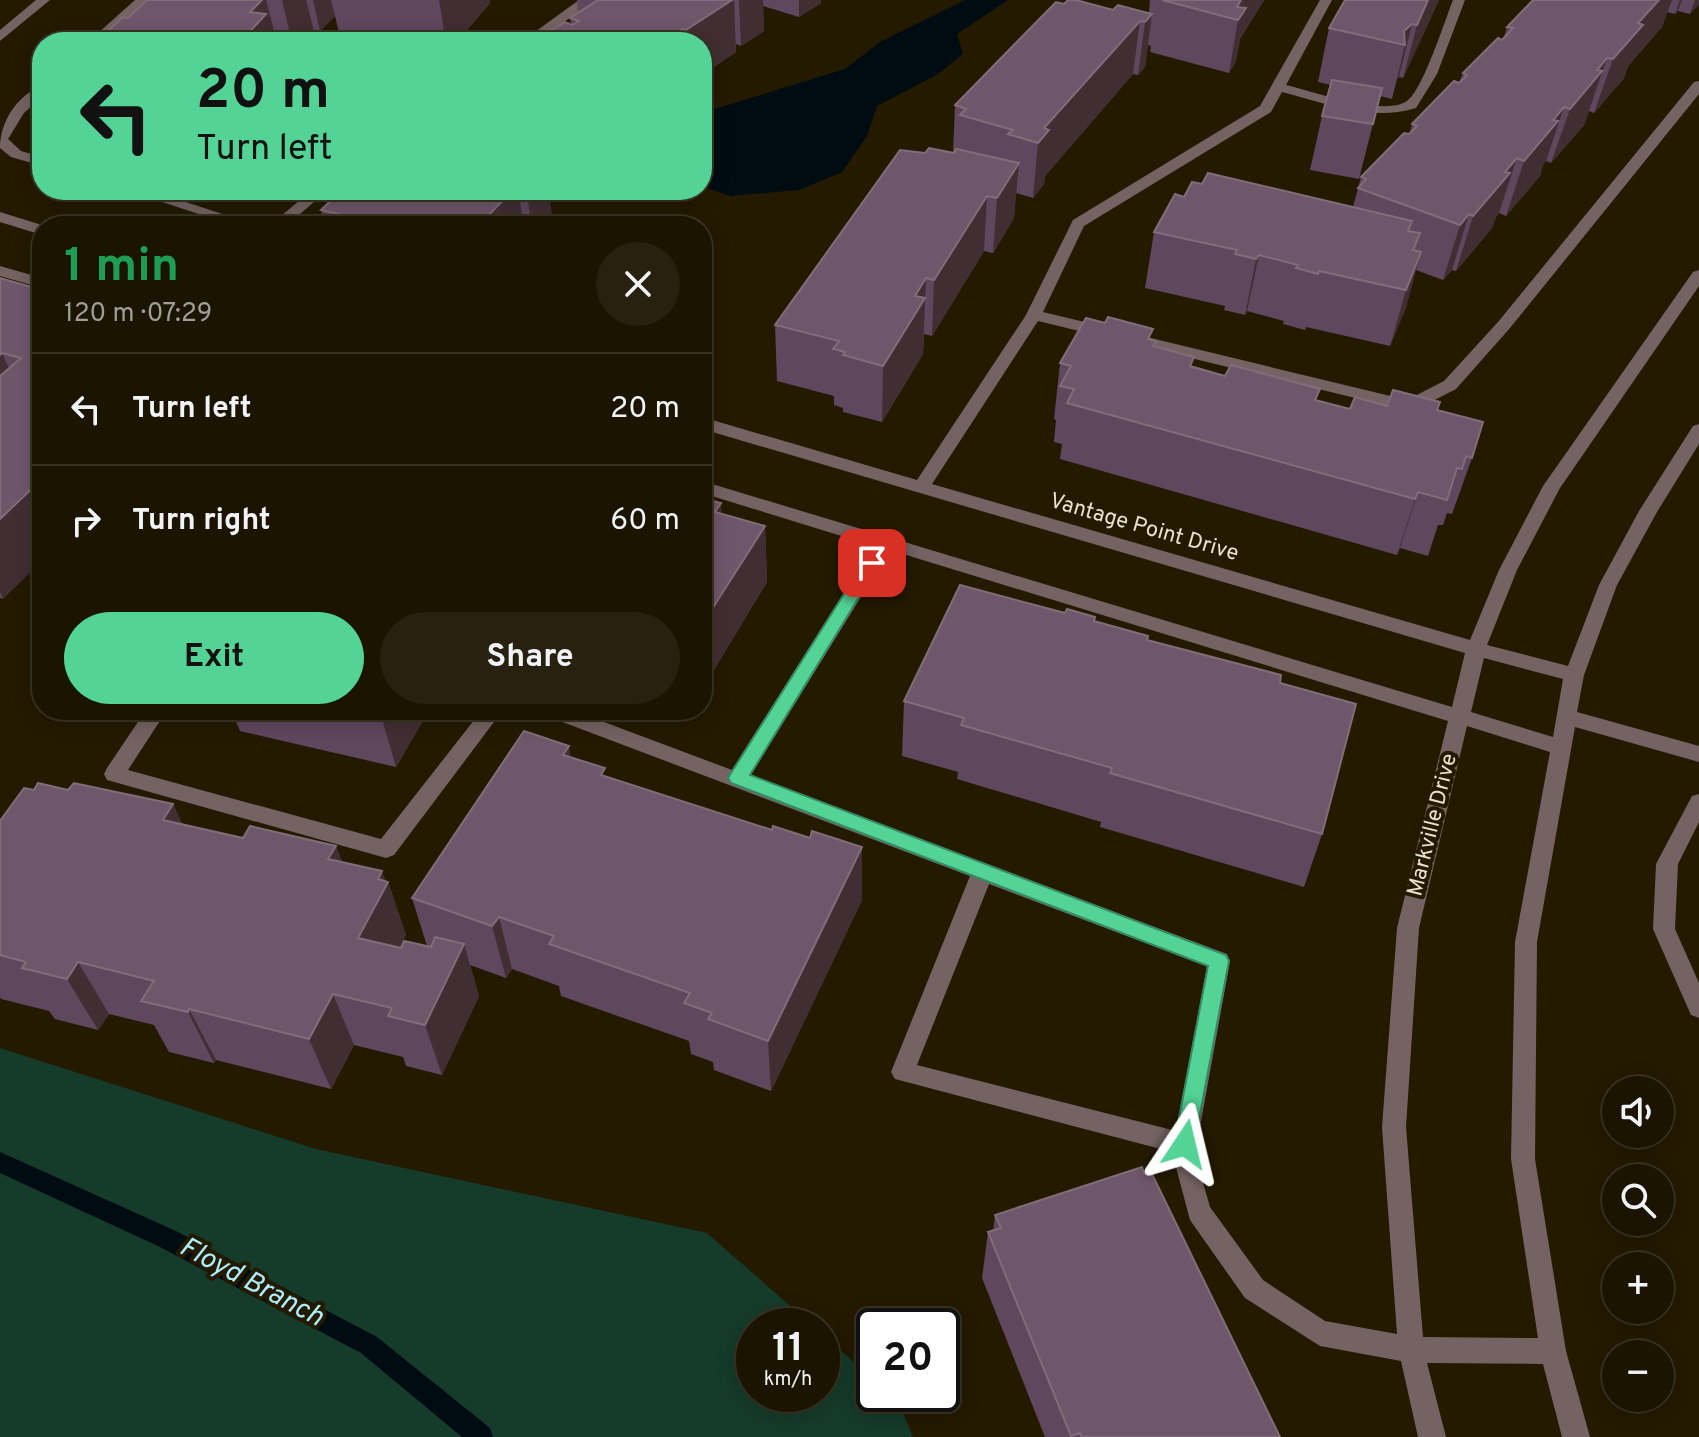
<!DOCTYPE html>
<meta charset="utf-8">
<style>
:root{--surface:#1b1400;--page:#28210f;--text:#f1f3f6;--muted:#a09e99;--line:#393322;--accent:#53d396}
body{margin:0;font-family:Overpass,sans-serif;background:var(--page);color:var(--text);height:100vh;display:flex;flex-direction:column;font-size:30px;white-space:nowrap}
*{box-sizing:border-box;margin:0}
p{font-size:26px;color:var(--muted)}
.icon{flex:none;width:44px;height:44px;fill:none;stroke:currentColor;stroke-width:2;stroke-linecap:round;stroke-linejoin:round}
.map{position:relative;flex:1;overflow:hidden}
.side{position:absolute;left:32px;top:216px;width:680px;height:504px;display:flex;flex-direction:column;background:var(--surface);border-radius:32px;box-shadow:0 4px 20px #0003,0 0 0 2px var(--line)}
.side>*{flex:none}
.banner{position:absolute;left:32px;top:32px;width:680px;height:168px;border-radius:32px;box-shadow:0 4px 20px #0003,0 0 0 2px var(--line);background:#53d396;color:#111;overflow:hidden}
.controls{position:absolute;left:1602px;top:1076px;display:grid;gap:16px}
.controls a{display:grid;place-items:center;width:72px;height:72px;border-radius:50%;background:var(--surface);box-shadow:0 4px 20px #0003,0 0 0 2px var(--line);font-size:40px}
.speed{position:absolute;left:736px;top:1308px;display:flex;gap:16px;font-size:40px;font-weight:700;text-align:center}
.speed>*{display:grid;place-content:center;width:104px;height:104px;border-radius:50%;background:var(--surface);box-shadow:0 4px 20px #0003,0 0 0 2px var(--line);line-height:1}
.speed small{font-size:20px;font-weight:400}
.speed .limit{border:4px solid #111;border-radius:12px;background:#fff;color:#111}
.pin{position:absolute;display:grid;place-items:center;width:68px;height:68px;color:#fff;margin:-34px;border-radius:16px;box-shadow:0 4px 12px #0006}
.me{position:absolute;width:88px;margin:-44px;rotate:10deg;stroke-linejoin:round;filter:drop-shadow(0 0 6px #0008)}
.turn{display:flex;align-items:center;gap:28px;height:168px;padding:0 32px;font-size:36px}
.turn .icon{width:104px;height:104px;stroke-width:2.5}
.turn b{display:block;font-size:56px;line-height:68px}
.round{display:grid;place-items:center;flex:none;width:84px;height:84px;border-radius:42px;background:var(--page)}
.overview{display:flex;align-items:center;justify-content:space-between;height:136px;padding:0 32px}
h1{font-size:48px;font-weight:700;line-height:60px;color:#1e9e55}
.cta{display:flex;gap:16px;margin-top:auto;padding:16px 32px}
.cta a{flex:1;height:92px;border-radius:48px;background:var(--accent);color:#111;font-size:32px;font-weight:700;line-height:92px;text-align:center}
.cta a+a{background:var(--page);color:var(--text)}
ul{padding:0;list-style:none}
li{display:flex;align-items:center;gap:24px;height:112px;padding:0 32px;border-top:2px solid var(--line)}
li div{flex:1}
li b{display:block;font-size:30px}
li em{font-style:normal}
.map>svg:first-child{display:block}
.green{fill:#153b2a}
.water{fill:#000c12}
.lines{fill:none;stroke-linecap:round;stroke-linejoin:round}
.stream{fill:#000c12;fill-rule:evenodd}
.minor{fill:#746362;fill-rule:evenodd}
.wall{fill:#5f475e}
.shaded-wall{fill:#412e33}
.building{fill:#6e576a;stroke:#816d7a;stroke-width:2}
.route{fill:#53d396;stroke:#368962;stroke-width:2}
.labels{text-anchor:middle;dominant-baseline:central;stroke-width:8;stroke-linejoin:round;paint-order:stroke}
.street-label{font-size:22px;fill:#e9e2d1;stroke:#241a00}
.near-water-label{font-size:28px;font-style:italic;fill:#adedfe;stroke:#241a00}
</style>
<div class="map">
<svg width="1699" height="1437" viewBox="0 0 1699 1437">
<rect width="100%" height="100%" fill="#241a00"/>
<polygon class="green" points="0,1048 316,1149 707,1233 813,1326 754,1326 754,1394 822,1394 822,1334 874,1380 874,1394 890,1394 898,1401 913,1437 0,1437"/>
<polygon class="water" points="965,0 1008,0 957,34 963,54 938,74 877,106 867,136 842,172 799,190 730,196 702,186 702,113 845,69 880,42"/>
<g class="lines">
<polygon class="stream" points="0,1152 176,1231 377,1337 490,1428 493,1437 462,1437 361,1353 160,1247 0,1173"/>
<g class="minor">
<polygon points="36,0 50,0 0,41 0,30"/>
<polygon points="135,0 149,0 103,42 88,42"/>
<polygon points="579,0 594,0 537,42 521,42"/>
<path d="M1320,0H1332L1286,85C1312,91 1384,117 1407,101C1423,90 1445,20 1453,0H1465L1437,74L1416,108C1372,122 1325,103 1282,92L1271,112L1084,226L1043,312L1407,400L1444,381L1498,322L1694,82L1699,81V94L1510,328L1456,389L1415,410L1409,411L1038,321L932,484L1470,640L1499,570L1543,486L1693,272L1699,270V286L1560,488L1517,570L1487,645L1568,666L1599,585L1639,511L1693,426L1699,424V444L1657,512L1617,585L1584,675L1577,712L1699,746V762L1575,727L1537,942L1535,1159L1566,1351L1590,1437H1562L1543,1364L1427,1363L1446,1437H1418L1401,1361L1320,1346L1245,1298L1190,1220L1172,1152L895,1079L891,1072L970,876L544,715L541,710H572L732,770L874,546L702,493V481L1452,707L1465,653L702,429V417L917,480L1026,315L1073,220L1260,106ZM890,550L1448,721L1397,928L1382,1127L1397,1334L1325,1321L1263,1280L1210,1207L1195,1155L1230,961L1227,954L750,776ZM1484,658L1563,679L1553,737L1471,712ZM1467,726L1550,752L1515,942L1511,1159L1538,1338L1423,1337L1406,1127L1419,928ZM989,884L1207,966L1176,1131L917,1065Z"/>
<path d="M42,86V97L24,113L8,139L21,151L42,157V166L11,157L0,148C0,122 17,95 42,86Z"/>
<polygon points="126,190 149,190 259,226 235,226"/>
<polygon points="312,190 328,190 286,226 269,226"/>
<polygon points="0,212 45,226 42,226 42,235 0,222"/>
<polygon points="0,266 42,278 42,288 0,276"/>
<polygon points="146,710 167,710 128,770 381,839 482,710 503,710 394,855 386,858 107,780 104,774 107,768"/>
<polygon points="1699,794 1699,822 1678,864 1675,929 1699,983 1699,1018 1691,1015 1653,929 1656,864 1692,796"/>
</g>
</g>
<g class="wall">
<polygon points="147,0 490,0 490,3 457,42 375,42 340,37 335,16 320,31 314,31 304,42 96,42 128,18"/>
<polygon points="577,0 821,0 821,3 799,17 763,6 764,31 741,46 736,44 736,52 702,75 702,42 500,42 534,41 571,24 570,18 578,13"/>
<polygon points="1150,0 1264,0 1240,39 1236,61 1229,73 1150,52 1151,46 1148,45 1145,67 1138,75 1133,74 1045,176 1044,184 1033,198 1016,193 1014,218 993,253 984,251 932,336 924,334 923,354 882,422 843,412 843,408 834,405 834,396 777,381 775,325 925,153 953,153 955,105 1064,4 1149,13"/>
<polygon points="1345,0 1439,0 1403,78 1399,77 1397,79 1392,99 1380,96 1359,179 1310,170 1322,116 1331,85 1318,82 1329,28"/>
<polygon points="1533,0 1699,0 1690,14 1678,11 1675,14 1667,12 1662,27 1628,66 1624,78 1594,113 1589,111 1584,125 1551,163 1546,161 1543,165 1540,176 1506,216 1499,213 1496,217 1492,228 1456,271 1452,270 1443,280 1416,270 1406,307 1390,346 1306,327 1305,330 1283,324 1284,321 1247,311 1245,315 1224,310 1225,306 1145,288 1154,232 1184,197 1202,184 1353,207 1361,177 1410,133 1412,124 1459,83 1463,73 1504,37 1507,27"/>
<polygon points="342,190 548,190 553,223 550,226 325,226 321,210"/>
<polygon points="0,278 42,290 3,599 0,598"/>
<polygon points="1152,340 1156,341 1155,347 1193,367 1350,409 1387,406 1437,410 1472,458 1452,514 1447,513 1443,525 1438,525 1428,556 1400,548 1397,555 1060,459 1062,444 1054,442 1056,420 1054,419 1060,363"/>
<polygon points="702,498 722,514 765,526 767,582 712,673 702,670"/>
<polygon points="1095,622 1148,636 1148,640 1280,683 1322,834 1304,887 1100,827 1101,822 957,779 958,772 902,756 904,701"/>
<polygon points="231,710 429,710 396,767 240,731"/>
<polygon points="572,757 607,777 772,830 862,847 862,900 771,1091 714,1070 713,1062 691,1054 689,1041 561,996 559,986 512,969 506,978 470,965 479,996 442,1075 406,1066 403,1057 354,1045 331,1089 216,1060 214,1063 169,1052 154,1025 109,1014 98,1030 55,1019 49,1011 1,999 0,997 0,821 34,790 173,804 182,824 243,838 336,846 342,862 388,882 406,935 399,948 427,946 412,898"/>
<polygon points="1144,1174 1280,1437 1045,1437 982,1278 988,1232 993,1231 995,1215"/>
</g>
<g class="shaded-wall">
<polygon points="262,0 266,0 277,42 240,42 250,12"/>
<polygon points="282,0 306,0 314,31 304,42 292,42"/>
<polygon points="313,0 331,0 335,16 320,31"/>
<polygon points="439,0 490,0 490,3 457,42 446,42"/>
<polygon points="732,0 734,0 736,52 702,75 702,42 687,42 686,30"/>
<polygon points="739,0 763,0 764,31 741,46"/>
<polygon points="799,0 821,0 821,3 799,17"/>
<polygon points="1241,0 1264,0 1240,39 1236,61 1229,73 1238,20 1237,7"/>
<polygon points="1428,0 1439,0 1403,78 1417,25"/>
<polygon points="1659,0 1672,0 1662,27 1628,66 1624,78 1594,113 1613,59 1638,23"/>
<polygon points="1680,0 1682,0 1678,11 1675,14"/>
<polygon points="1695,0 1699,0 1699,5 1690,14"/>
<polygon points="1152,14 1145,67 1138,75 1145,22"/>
<polygon points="1140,21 1133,74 1045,176 1044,184 1033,198 1038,143 1044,128"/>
<polygon points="1412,24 1399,77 1397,79 1405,45 1404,31"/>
<polygon points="682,29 683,42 662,42"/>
<polygon points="1607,58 1584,125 1551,163 1570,109 1597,70"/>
<polygon points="1564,107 1546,161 1543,165 1540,176 1506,216 1524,161 1553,120"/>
<polygon points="1517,158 1499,213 1496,217 1492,228 1456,271 1473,216 1505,172"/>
<polygon points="1019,163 1014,218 993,253 997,198"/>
<polygon points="513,190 518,190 524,226 482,226 482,222"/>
<polygon points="526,190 548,190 553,223 550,226 532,226"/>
<polygon points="987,196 984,251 932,336 934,280"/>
<polygon points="1469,214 1452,270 1443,280 1460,225"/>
<polygon points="362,215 365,226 359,226 358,219"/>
<polygon points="1421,252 1406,307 1390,346 1406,290"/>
<polygon points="1259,255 1247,311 1245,315 1256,259"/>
<polygon points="926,278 923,354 882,422 883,366 915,296"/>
<polygon points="2,353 27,409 0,433 0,355"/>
<polygon points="42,479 42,561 3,599 0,592 0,519"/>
<polygon points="1418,492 1400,548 1397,555 1415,499"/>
<polygon points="721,503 725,559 715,512"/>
<polygon points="765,526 767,582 712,673 707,617"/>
<polygon points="381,710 429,710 396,767 380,712"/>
<polygon points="569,746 579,801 563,755"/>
<polygon points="173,804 198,858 163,820"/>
<polygon points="336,846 355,899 328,859"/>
<polygon points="862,847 862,900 771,1091 768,1041"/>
<polygon points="382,871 387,884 388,882 406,935 377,990 358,938 378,879"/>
<polygon points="499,917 512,969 506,978 492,926"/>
<polygon points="464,944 479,996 442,1075 425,1025"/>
<polygon points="78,962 109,1014 98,1030 67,979"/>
<polygon points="333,994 354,1045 331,1089 309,1039"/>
<polygon points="189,1009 216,1060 214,1063 188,1012"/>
</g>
<g class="building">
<polygon points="147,0 262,0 250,12 266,14 240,42 96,42 123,17 128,18"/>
<polygon points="598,0 732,0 686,30 682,29 662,42 500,42 514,34 534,41 565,22 572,25 579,21 570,18"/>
<polygon points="1068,0 1076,0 1113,10 1118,5 1152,14 1145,22 1140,21 1044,128 1049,130 1038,143 1008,134 1013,130 960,115 966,109 955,105 1056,2 1064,4"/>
<polygon points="1162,0 1241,0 1237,7 1246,8 1238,20"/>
<polygon points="1345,0 1428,0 1417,25 1412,24 1404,31 1405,45 1329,28"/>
<polygon points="1533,0 1659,0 1638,23 1643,25 1613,59 1607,58 1597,70 1602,71 1570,109 1564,107 1553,120 1558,121 1524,161 1517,158 1505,172 1510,173 1473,216 1469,214 1460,225 1358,188 1366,179 1361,177 1404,133 1409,134 1417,126 1412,124 1454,81 1459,83 1467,75 1463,73 1498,38 1502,40 1513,28 1507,27"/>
<polygon points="1332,80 1382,88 1373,124 1322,116"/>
<polygon points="929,148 954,153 956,149 1019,163 997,198 987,196 934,280 926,278 915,296 925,298 883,366 843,355 845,352 833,349 839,341 775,325 900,150 925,153"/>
<polygon points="1208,173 1412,221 1408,231 1420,233 1413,250 1421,252 1406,290 1319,271 1318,274 1296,268 1298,265 1259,255 1256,259 1235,254 1237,250 1154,232 1175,194 1184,197 1192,182 1202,184"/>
<polygon points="342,190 513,190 482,222 488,224 487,226 404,226 362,215 358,219 321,210"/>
<polygon points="0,278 42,290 42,479 0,519 0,376 21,358 2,353 0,355"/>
<polygon points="1108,317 1153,329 1148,339 1156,341 1153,346 1194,357 1190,366 1225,376 1231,365 1320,389 1315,400 1350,409 1355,397 1387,406 1393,390 1440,402 1437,410 1483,422 1472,458 1466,456 1462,469 1457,468 1447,500 1418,492 1415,499 1067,403 1074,389 1060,386 1071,366 1060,363 1086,318 1105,323"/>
<polygon points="702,498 721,503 715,512 765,526 707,617 702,616"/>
<polygon points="960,585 1065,613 1067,609 1095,617 1094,621 1148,636 1147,640 1281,675 1280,683 1356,704 1322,834 1110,773 1112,768 961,725 964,718 904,701"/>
<polygon points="524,731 569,746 563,755 605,768 601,775 772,830 773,826 810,838 812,831 862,847 768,1041 708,1019 712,1013 684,1003 690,993 549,944 554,936 499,917 492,926 412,898"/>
<polygon points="38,783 68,790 74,783 173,804 163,820 243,838 250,826 336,846 328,859 382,871 378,879 388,882 358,938 401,948 404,941 431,947 435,937 464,944 425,1025 388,1016 392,1008 333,994 309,1039 189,1009 188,1012 141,1001 154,981 78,962 67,979 22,968 26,962 0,955 0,821 24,788 34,790"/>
<polygon points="1142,1167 1144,1174 1151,1172 1280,1437 1082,1437 1080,1433 1071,1436 988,1232 1001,1228 995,1215"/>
</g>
<polygon class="route" points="872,557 880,563 750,775 1226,955 1229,961 1193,1151 1185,1154 1177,1151 1174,1144 1208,966 731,783 728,778 731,773 866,559"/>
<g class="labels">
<g class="street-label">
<text transform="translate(1144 528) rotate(16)">Vantage Point Drive</text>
<text transform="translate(1433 825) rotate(-76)">Markville Drive</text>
</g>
<g class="near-water-label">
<text transform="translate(251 1283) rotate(28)">Floyd Branch</text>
</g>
</g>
</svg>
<div class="controls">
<a><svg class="icon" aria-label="sound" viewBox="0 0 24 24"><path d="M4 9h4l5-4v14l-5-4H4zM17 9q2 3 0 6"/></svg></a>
<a><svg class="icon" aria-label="search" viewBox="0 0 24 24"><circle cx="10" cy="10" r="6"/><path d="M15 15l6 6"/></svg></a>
<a>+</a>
<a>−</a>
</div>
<div class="speed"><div>11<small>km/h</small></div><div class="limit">20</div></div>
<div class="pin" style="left:872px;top:563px;background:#d93025"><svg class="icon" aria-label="arrive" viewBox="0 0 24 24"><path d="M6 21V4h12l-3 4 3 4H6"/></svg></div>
<svg class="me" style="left:1185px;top:1144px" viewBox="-20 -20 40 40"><path d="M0-17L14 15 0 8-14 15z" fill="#53d396" stroke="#fff" stroke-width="4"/></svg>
<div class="banner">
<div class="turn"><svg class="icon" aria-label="left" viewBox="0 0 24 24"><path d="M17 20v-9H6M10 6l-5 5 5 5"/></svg><div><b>20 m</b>Turn left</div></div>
</div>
<section class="side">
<div class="overview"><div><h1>1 min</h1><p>120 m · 07:29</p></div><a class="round"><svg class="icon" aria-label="close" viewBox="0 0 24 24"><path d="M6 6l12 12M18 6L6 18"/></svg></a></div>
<ul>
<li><svg class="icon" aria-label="left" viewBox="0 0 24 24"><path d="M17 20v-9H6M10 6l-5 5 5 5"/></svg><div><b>Turn left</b></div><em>20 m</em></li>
<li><svg class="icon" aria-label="right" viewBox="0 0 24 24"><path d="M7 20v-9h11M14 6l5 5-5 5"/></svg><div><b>Turn right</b></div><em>60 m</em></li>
</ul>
<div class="cta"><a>Exit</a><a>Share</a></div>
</section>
</div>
